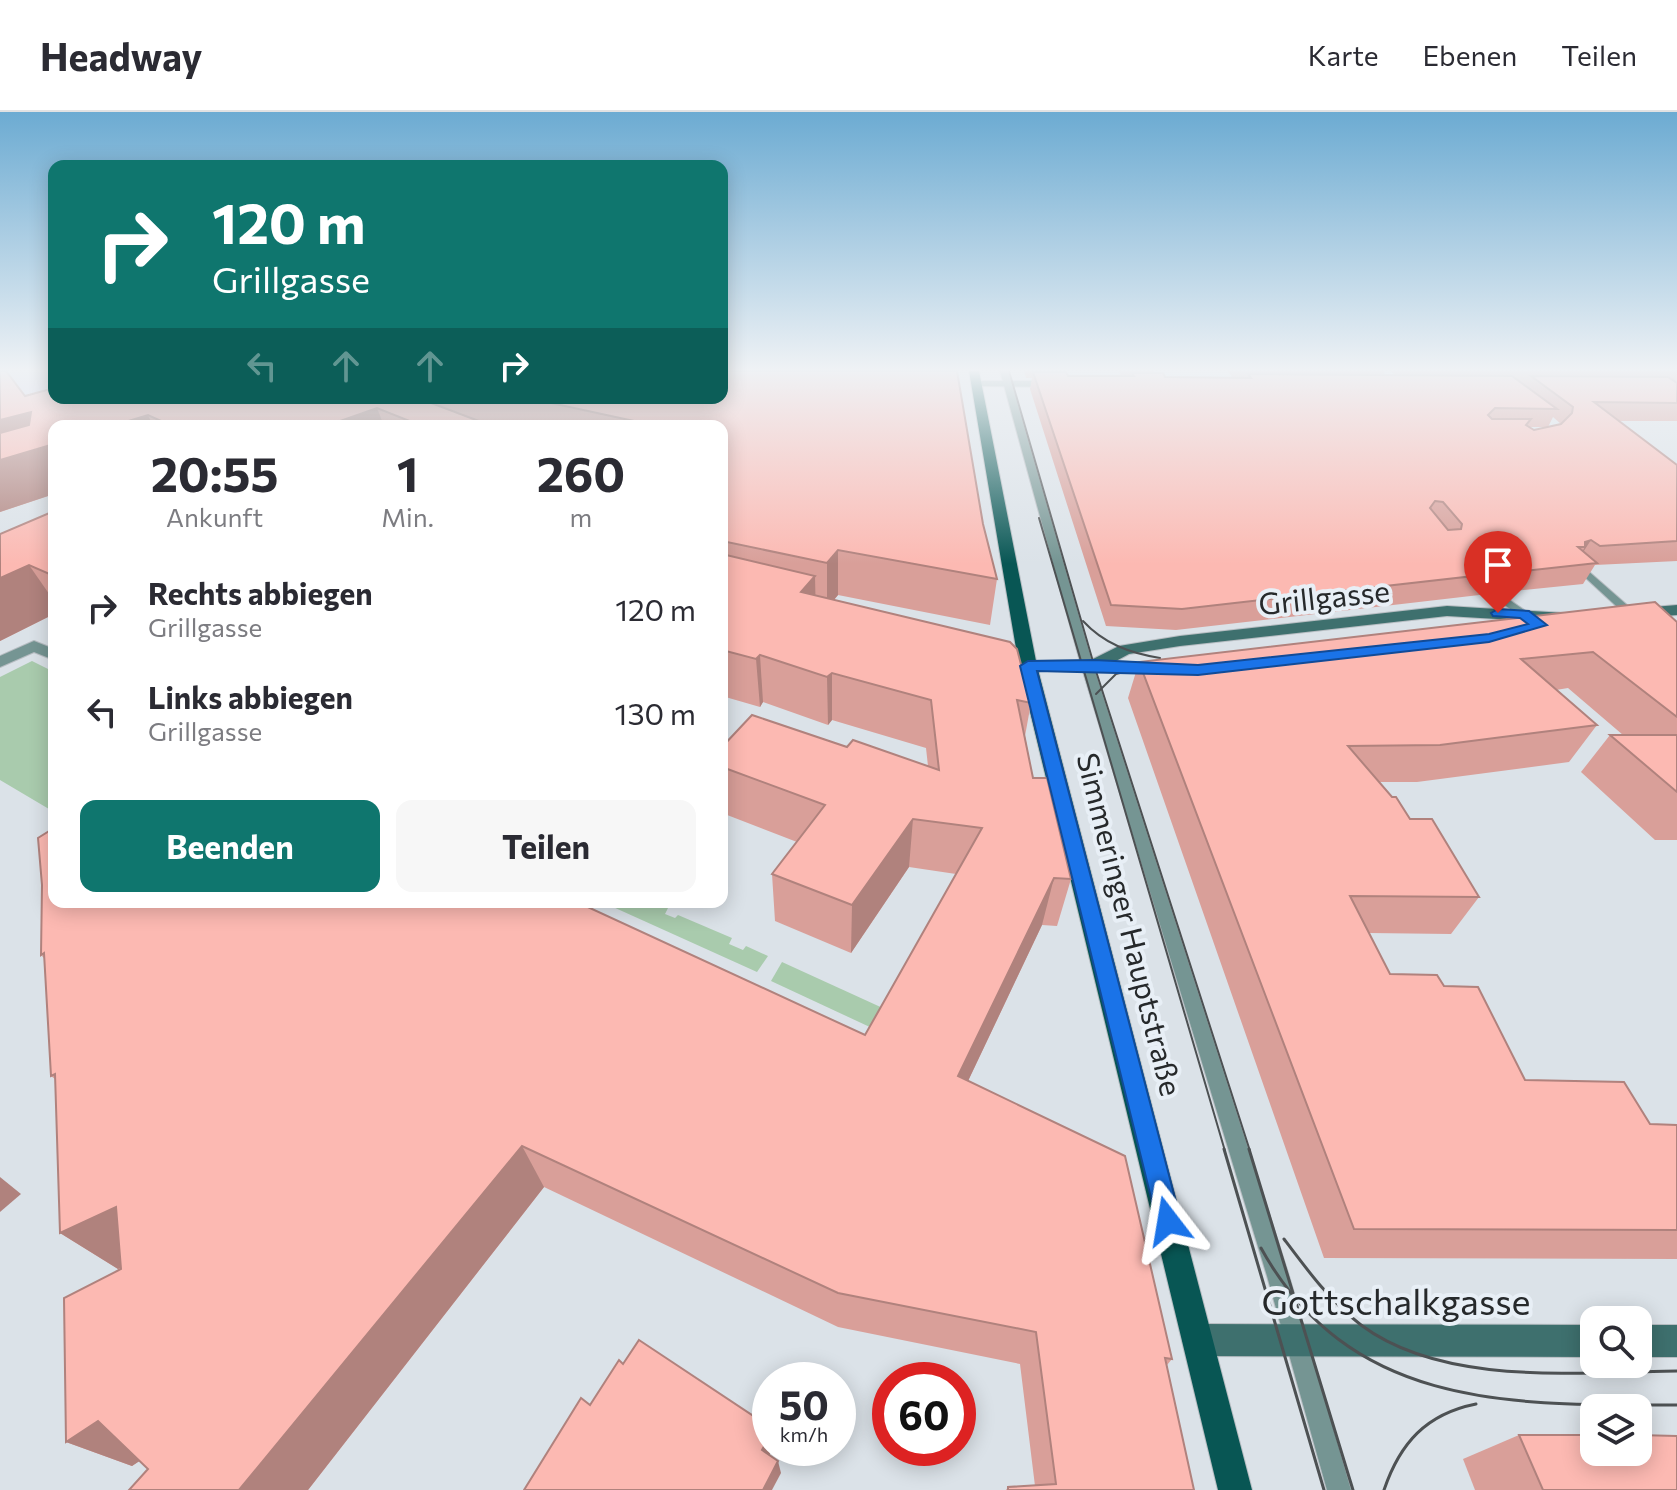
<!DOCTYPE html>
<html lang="de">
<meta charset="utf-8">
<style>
:root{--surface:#fff;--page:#f7f7f7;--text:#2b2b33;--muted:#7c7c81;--line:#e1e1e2;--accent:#0f766e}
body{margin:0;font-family:Commissioner,sans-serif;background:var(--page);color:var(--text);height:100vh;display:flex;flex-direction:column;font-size:30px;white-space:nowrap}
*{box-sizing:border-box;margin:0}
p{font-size:26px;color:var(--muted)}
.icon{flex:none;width:44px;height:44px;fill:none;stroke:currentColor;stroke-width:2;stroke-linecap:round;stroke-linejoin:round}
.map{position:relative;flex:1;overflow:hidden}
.drawer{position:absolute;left:48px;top:308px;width:680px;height:488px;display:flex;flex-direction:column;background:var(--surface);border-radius:16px;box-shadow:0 4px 20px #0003}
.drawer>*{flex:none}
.guide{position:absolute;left:48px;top:48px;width:680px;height:244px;border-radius:16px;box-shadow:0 4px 20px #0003;background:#0f766e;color:#fff;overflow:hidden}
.tools{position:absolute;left:1580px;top:1194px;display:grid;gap:16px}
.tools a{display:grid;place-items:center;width:72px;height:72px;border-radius:16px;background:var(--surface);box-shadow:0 4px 20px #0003;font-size:40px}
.speed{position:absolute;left:752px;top:1250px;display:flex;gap:16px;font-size:40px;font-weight:700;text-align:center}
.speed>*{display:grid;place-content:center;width:104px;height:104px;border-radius:50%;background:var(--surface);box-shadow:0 4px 20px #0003;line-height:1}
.speed small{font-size:20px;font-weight:400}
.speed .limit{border:12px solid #d22;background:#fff;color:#111}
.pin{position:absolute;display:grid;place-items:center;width:68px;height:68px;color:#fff;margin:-82px -34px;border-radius:50% 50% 50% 0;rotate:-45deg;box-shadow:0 0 8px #0007}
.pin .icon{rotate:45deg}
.me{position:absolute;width:88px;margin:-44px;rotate:346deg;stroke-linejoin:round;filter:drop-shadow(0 0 6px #0008)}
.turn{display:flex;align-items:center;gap:28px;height:168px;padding:0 32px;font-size:36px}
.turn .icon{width:104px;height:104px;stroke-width:2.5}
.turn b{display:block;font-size:56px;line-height:68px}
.lanes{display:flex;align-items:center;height:76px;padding:0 32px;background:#0003;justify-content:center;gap:40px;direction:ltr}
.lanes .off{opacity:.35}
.eta{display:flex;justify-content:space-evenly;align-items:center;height:136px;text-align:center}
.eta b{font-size:48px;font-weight:700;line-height:56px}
.cta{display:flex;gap:16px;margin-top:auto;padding:16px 32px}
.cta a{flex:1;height:92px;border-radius:16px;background:var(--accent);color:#fff;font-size:32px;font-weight:700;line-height:92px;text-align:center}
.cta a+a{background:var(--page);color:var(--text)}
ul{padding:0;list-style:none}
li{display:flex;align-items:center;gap:24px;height:104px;padding:0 32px}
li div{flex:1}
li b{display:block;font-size:30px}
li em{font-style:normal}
header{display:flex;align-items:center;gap:48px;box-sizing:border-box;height:112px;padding:0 40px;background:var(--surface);border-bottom:2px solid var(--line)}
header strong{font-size:38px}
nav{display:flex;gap:44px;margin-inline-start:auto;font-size:28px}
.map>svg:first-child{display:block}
.industrial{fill:#d7d4ea}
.green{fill:#a9cbad}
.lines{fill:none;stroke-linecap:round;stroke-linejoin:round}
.service-casing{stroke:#b7bdc2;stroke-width:2}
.pedestrian-casing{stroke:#b7bdc2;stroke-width:2}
.tertiary-casing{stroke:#b7bdc2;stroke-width:2}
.secondary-casing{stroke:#b7bdc2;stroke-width:2}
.primary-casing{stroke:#b7bdc2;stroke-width:2}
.service{fill:#759593;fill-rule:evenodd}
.pedestrian{fill:#759593;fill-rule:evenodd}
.tertiary{fill:#759593;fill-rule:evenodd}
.secondary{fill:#3e706e;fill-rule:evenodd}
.primary{fill:#085654;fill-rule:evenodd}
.tram-far1{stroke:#4d5153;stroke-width:2}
.tram{stroke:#4d5153;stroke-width:3}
.wall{fill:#d99f99;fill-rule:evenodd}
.shaded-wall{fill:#b0827d}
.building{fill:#fcb9b2;stroke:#b0827d;stroke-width:2;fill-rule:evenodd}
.route{fill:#1a73e8;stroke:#114b97;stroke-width:2}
.labels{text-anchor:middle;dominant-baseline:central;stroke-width:8;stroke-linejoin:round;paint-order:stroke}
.street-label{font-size:30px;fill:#26292b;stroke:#e8eff6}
.near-street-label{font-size:36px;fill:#26292b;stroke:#e8eff6}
</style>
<header>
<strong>Headway</strong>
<nav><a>Karte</a><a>Ebenen</a><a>Teilen</a></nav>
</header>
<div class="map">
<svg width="1677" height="1378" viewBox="0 0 1677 1378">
<rect width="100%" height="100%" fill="#dbe2e8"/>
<polygon class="industrial" points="0,259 54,259 54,286 33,303"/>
<g class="green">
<polygon points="32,549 54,560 54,700 0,668 0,565"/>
<polygon points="602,790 654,790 668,796 665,802 675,806 678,803 732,826 729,832 743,838 746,834 768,844 757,860"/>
<polygon points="782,850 898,903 887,923 771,869"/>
</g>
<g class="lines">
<g class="service-casing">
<g id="service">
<polygon points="1000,259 1008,259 1093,553 1289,1164 1351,1378 1327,1378 1267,1164 1081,553"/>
<polygon points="1579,451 1635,500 1635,504 1627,504 1575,456 1575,452"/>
<polygon points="1495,478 1536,506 1536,510 1528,510 1491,483 1491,479"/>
</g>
</g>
<g class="pedestrian-casing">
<polygon id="pedestrian" points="34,529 54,537 54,548 34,540 0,555 0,544"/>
</g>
<g class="tertiary-casing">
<polygon id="tertiary" points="973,269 1057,269 1062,272 1057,275 977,274 973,273"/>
</g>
<g class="secondary-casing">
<g id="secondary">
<polygon points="1677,493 1677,503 1641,506 1633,501 1641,496"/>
<polygon points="1447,494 1565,501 1573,506 1565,511 1447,504 1180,534 1129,542 1116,549 1170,553 1173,557 1170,561 1164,562 1094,558 1028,559 1019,554 1028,549 1091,548 1119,534 1180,524"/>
<polygon points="1198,1212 1594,1213 1594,1245 1198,1244 1187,1239 1182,1228 1187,1217"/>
<rect x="1638" y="1213" width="39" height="32"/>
</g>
</g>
<g class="primary-casing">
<polygon id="primary" points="969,259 979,259 1037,554 1252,1378 1218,1378 1019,554"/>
</g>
<use href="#service" class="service"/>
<use href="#pedestrian" class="pedestrian"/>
<use href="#tertiary" class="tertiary"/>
<use href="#secondary" class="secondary"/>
<use href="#primary" class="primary"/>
<g class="tram-far1">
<polyline points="1009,259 1094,553 1250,1039"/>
<polyline points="1039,406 1225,1039"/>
<path d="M1083,509C1104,532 1130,541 1160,546"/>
<polyline points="1096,582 1116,562 1158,551"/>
</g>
<g class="tram">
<polyline points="1224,1037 1324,1378"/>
<polyline points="1249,1037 1353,1378"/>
<path d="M1284,1127C1308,1159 1330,1189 1361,1213C1444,1275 1580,1260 1677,1259"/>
<path d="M1261,1136C1351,1299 1515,1293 1677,1293"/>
<path d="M1384,1378C1400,1331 1426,1302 1476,1292"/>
</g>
</g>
<g class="wall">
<polygon points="0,259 25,284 54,286 722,286 983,412 997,467 990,513 838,483 834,488 1031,591 1025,624 1033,666 1071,767 1057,814 1042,813 968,969 1172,1247 1167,1253 1194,1378 1006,1378 1008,1375 1035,1374 1020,1252 838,1215 544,1075 308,1378 129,1378 148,1357 139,1349 132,1354 66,1330 118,1157 60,1121 55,967 51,964 44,846 41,843 865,923 956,762 909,755 851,841 775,809 772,762 797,730 722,701 722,635 847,635 928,654 926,636 832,608 828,613 763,590 760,595 722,584 722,314 54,314 54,382 0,400"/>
<path d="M1024,259H1060L1059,260L1068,264H1121L1119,259H1154V261L1165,265H1232L1228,259H1385L1384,263H1395L1390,259H1677V309H1619L1677,353V449L1595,453L1583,472L1504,480L1494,475L1491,476L1488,482L1176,518L1106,514L1030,277L1032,266H1026ZM1553,305L1561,312L1548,315ZM1528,315H1546L1534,318Z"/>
<polygon points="54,399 54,502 0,529 0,422"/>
<polygon points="1677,510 1677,728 1655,728 1581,660 1610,623 1623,623 1568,576 1556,578 1597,613 1569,650 1417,670 1379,670 1479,785 1451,822 1369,821 1390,862 1444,874 1525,968 1650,1012 1677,1013 1677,1147 1324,1146 1128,586 1139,550"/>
<polygon points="1519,1323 1677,1378 1475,1378 1463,1347"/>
</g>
<g class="shaded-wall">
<polygon points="415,286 430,286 435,302"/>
<polygon points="377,296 384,314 326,314"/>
<polygon points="31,300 54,332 54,382 0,400 0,308"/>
<polygon points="148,303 153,314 112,314"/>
<polygon points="1591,428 1578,448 1576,449 1585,435 1585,430"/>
<polygon points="838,438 838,483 827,496 827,451"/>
<polygon points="29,453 54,489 54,502 0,529 0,466"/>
<polygon points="1506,454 1494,475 1491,476 1500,461 1500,457"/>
<polygon points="815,464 816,510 801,480"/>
<polygon points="760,543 763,590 760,595 756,547"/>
<polygon points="832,561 832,608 828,613 827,565"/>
<polygon points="913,707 909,755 851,841 852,793"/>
<polygon points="1054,766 1042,813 950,1007 958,964"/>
<polygon points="522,1034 544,1075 308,1378 239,1378"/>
<polygon points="0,1065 21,1082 0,1100"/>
<polygon points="116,1095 170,1133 118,1157 60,1121"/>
<polygon points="98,1309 161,1335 132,1354 66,1330"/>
<polygon points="770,1323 770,1336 773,1336 765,1351 762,1338"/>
<polygon points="778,1349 781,1361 772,1378 763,1378"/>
</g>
<g class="building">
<polygon points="0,259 6,259 25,284 54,276 54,286 418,286 492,314 422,314 377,296 326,314 172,314 148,303 112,314 54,314 54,332 0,348 0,321 29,313 31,300 0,308"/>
<polygon points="722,259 957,259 983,412 997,467 838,438 827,451 722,429 722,314 657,314 528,286 722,286"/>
<path d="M1033,260H1066L1068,264H1134L1132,261H1163L1165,265L1251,266L1248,262L1512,264L1557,297L1495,296L1488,303L1492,307H1531L1526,313L1534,318L1561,312L1572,301L1573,295L1531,264L1668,265L1677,271V291L1594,290L1677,353V429L1600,434L1591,428L1585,430V435H1578L1597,451L1516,460L1506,454L1500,457V461L1182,497L1111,493ZM1435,389L1443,390L1462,412L1461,417L1448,418L1430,396Z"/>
<polygon points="54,399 54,464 29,453 0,466 0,422"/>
<polygon points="722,442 815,464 801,480 1010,530 1017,537 1031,591 1017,588 1033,666 1047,666 1071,767 1054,766 958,964 1125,1044 1172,1247 1165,1246 1194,1378 1008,1378 1008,1375 1056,1372 1036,1220 838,1181 522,1034 239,1378 129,1378 148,1357 98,1309 66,1330 64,1186 121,1157 116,1095 60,1121 55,962 51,964 44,841 41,843 42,773 38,726 54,716 54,790 577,790 865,923 982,716 913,707 852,793 772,762 825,693 722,655 722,635 752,603 847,635 853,628 939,658 931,588 832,561 827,565 760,543 756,547 722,538"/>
<polygon points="1655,490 1677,510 1677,605 1593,540 1521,547 1597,613 1440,633 1348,634 1392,685 1396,685 1410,707 1432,707 1479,785 1350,784 1390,862 1437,863 1444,874 1478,875 1525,968 1624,970 1650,1012 1677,1013 1677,1118 1354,1117 1139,550"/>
<polygon points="1610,623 1677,623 1677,680"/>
<polygon points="639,1228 770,1315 770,1323 762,1338 778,1349 763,1378 524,1378 581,1286 590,1293 619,1248 623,1252"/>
<polygon points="1519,1323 1594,1323 1594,1340 1638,1340 1638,1323 1677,1324 1677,1378 1543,1378"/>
</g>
<linearGradient id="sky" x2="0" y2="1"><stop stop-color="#6cabd2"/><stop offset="0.57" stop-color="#eff2f5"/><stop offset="1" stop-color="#eff2f5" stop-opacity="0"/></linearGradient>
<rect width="1677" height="452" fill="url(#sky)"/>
<polygon class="route" points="1498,497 1529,499 1547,513 1489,530 1198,563 1037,559 1181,1109 1178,1118 1168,1122 1159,1118 1020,554 1028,549 1094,548 1198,553 1489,522 1528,512 1520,506 1493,504 1491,501"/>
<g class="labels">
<g class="street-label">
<text transform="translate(1324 484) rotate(-6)">Grillgasse</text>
<text transform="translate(1131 812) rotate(76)">Simmeringer Hauptstraße</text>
</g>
<g class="near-street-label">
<text x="1396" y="1188">Gottschalkgasse</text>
</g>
</g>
</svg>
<div class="tools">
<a><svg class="icon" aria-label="search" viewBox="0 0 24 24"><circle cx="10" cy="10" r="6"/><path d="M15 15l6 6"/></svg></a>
<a><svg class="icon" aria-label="layers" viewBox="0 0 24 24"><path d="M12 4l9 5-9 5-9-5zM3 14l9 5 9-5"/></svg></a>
</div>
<div class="speed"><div>50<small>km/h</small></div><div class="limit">60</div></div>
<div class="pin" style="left:1498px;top:501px;background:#d93025"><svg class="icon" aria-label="arrive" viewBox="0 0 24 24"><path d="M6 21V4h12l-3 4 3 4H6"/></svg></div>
<svg class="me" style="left:1168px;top:1109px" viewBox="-20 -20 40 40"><path d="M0-17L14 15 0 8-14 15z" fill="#1a73e8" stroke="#fff" stroke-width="4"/></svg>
<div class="guide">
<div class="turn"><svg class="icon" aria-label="right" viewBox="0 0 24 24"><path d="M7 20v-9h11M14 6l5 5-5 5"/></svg><div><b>120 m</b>Grillgasse</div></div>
<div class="lanes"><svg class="icon off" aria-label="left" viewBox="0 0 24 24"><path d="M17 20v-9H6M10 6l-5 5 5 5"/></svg><svg class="icon off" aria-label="ahead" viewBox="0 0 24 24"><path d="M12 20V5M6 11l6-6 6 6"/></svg><svg class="icon off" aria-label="ahead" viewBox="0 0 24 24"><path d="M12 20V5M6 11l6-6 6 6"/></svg><svg class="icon" aria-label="right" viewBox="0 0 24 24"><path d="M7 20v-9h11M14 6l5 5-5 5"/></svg></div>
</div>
<section class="drawer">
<div class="eta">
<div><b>20:55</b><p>Ankunft</p></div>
<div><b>1</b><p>Min.</p></div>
<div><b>260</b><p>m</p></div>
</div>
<ul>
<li><svg class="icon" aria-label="right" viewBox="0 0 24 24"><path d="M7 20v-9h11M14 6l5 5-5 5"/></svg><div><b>Rechts abbiegen</b><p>Grillgasse</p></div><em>120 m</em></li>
<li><svg class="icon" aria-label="left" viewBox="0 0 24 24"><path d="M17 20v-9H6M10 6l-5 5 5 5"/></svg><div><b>Links abbiegen</b><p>Grillgasse</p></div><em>130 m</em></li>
</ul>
<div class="cta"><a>Beenden</a><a>Teilen</a></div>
</section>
</div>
